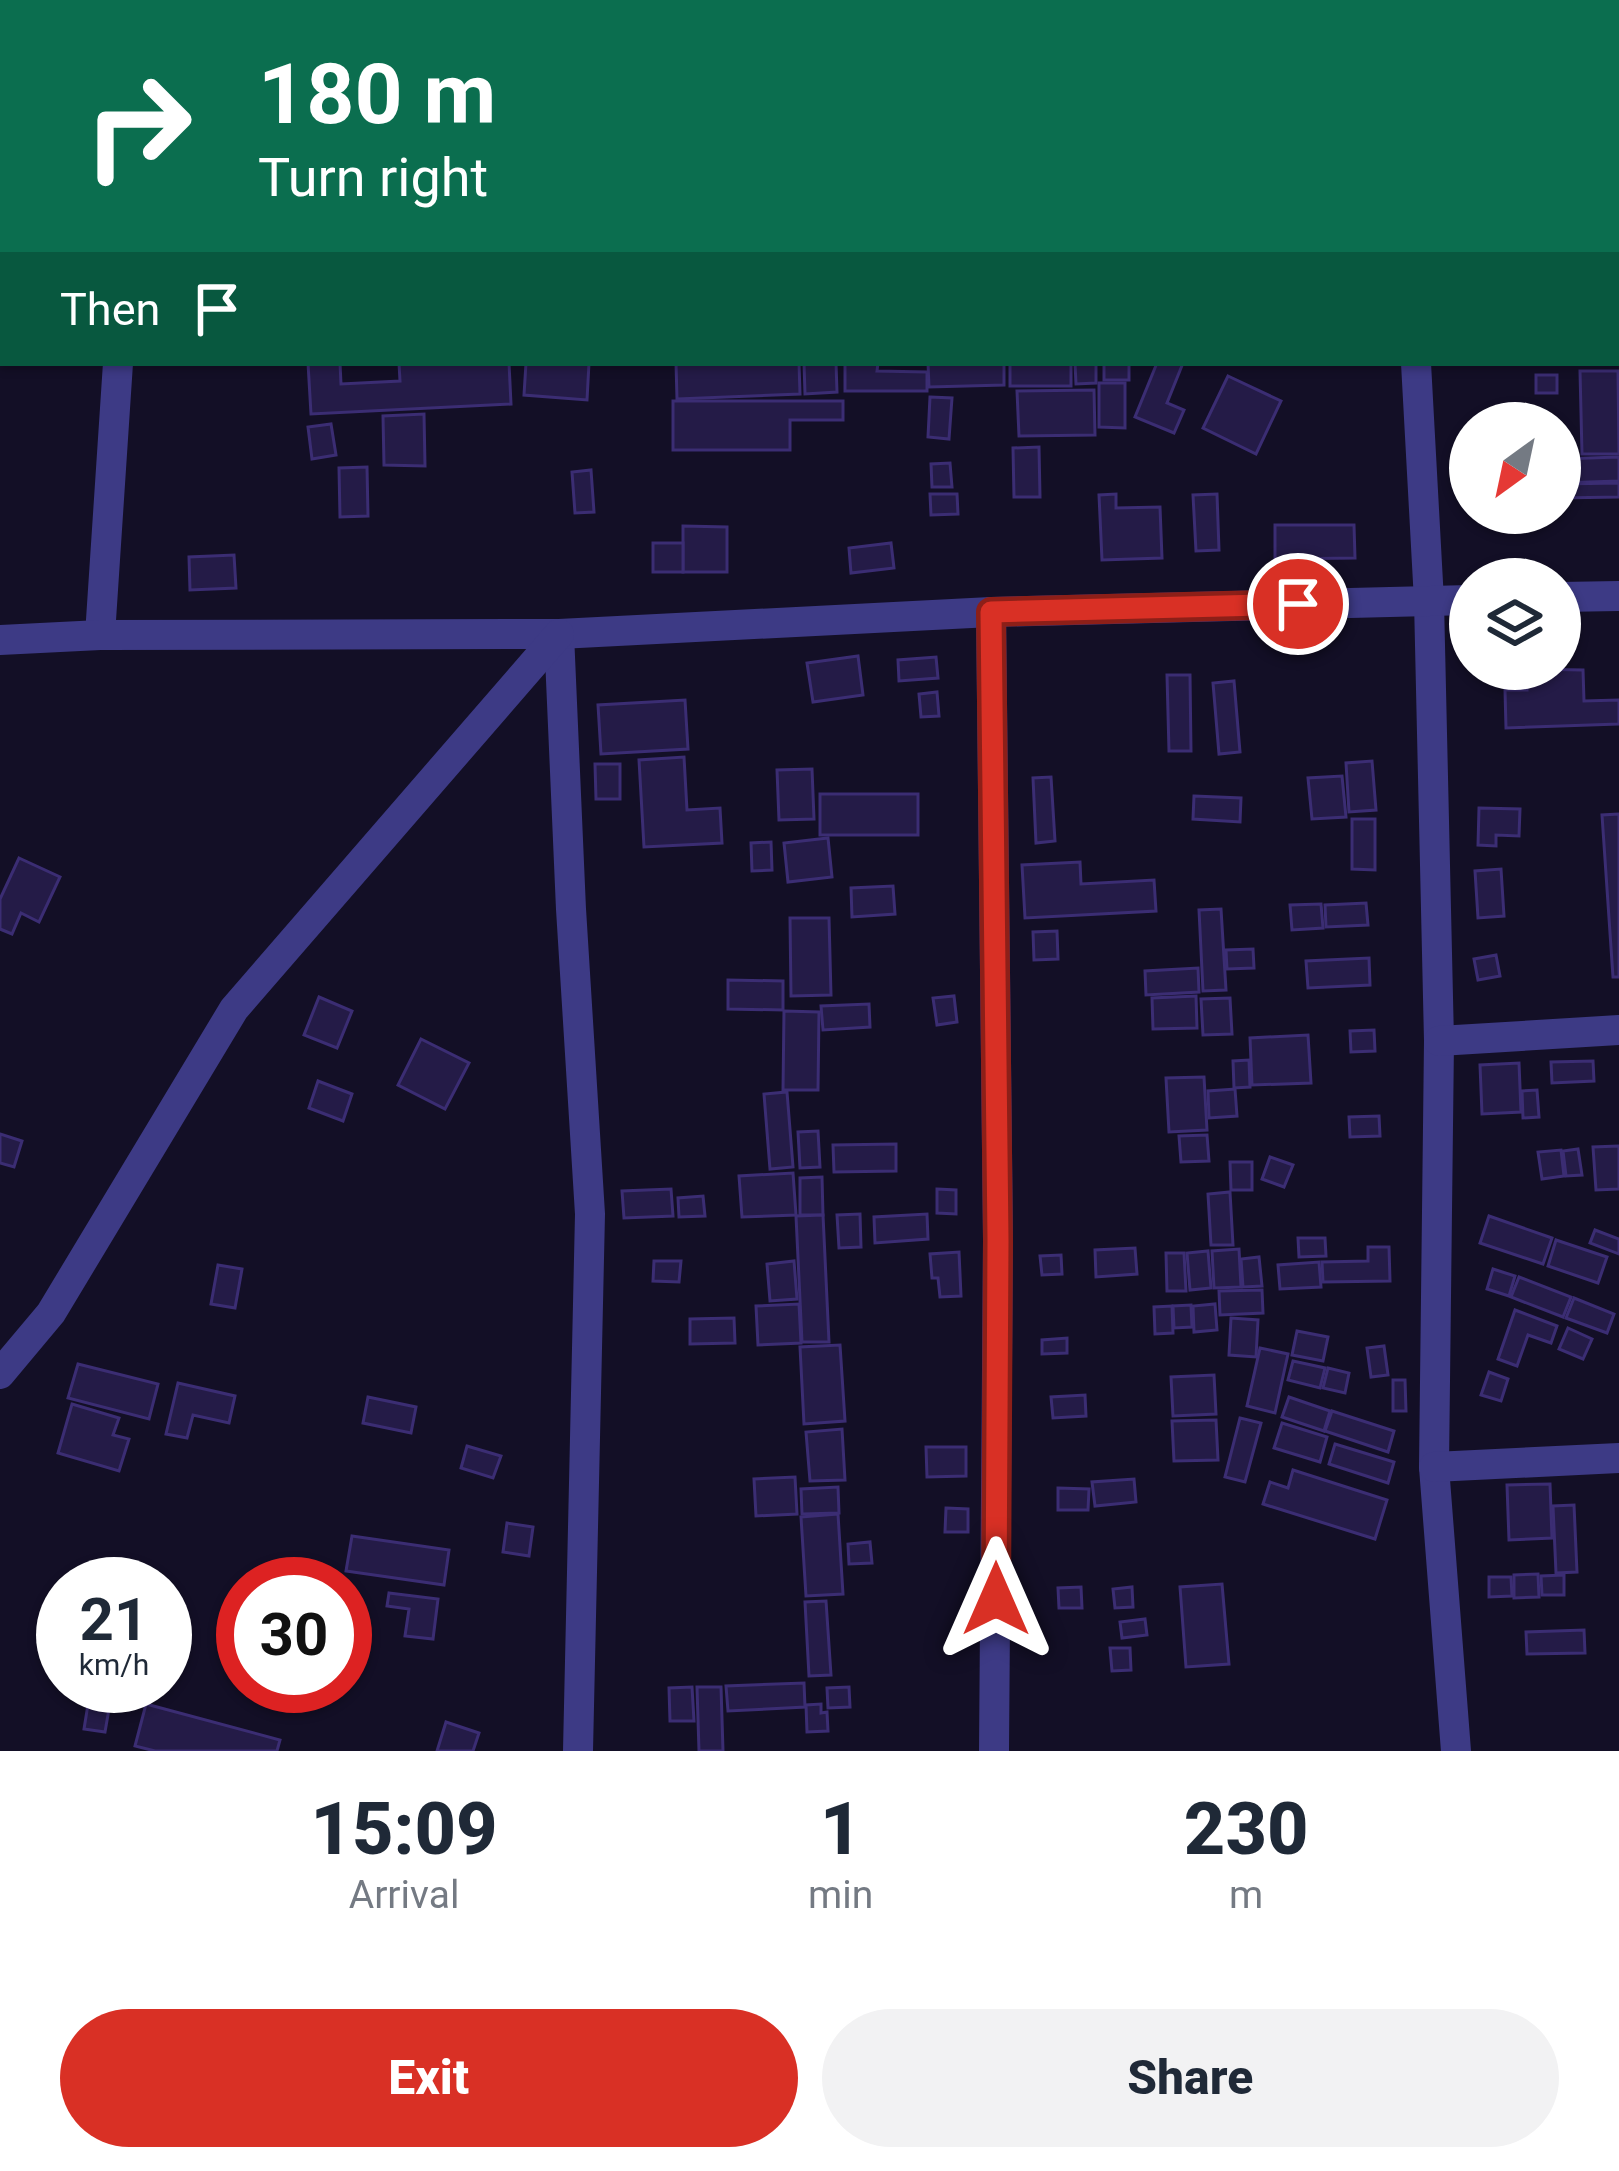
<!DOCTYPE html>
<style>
:root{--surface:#fff;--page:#f2f2f3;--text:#1f2937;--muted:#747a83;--accent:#d93025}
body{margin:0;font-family:Roboto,sans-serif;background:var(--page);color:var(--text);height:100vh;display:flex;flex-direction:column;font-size:45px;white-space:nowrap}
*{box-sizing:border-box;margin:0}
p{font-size:39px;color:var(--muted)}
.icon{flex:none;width:66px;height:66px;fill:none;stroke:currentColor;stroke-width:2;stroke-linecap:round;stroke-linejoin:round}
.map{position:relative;height:1751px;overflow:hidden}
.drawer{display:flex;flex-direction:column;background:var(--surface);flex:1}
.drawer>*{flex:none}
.guide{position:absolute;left:0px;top:0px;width:1620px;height:366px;box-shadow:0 3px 9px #0004;background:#0b6e4f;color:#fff;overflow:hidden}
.needle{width:78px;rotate:213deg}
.fabs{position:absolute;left:1449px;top:402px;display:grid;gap:24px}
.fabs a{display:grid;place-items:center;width:132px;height:132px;border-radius:50%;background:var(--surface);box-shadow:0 3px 9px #0004;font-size:60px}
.speed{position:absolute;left:36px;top:1557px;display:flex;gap:24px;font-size:60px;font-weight:700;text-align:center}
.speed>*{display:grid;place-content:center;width:156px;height:156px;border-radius:50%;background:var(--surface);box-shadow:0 3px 9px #0004;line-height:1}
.speed small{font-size:30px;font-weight:400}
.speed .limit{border:18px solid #d22;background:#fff;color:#111}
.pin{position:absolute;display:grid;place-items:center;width:102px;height:102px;color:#fff;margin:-51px;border:6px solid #fff;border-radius:50%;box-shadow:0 3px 12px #0007}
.me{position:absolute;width:132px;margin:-66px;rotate:0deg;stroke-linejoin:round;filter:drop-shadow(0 0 9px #0008)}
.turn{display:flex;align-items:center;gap:42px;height:252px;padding:0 60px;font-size:54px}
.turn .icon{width:156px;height:156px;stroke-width:2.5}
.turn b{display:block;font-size:84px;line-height:102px}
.then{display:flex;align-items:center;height:114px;padding:0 60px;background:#0003;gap:24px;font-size:45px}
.eta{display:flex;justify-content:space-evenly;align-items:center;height:204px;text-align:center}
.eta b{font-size:72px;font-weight:800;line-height:84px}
.button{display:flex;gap:24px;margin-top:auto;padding:24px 60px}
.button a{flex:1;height:138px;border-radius:72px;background:var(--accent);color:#fff;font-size:48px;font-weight:800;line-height:138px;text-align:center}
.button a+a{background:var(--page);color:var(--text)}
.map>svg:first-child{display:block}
.building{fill:#241b47;stroke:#3b2d73;stroke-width:3}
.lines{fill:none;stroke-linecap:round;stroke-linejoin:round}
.street{stroke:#3d3a85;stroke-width:30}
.route-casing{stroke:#8d1f18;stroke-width:30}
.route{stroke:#d93025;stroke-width:21}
</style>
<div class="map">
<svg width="1619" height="1751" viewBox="0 0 1619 1751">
<rect width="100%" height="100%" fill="#130f26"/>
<g class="building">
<polygon points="308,363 340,363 341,384 400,381 399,363 509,363 511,404 311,414"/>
<polygon points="526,363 589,363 587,400 524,395"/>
<polygon points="676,363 799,363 800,394 677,399"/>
<polygon points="804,363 836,363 837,392 805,394"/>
<polygon points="845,363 878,363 877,371 927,372 927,391 845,391"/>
<polygon points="928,363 1004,363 1004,385 929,387"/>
<rect x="1010" y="363" width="61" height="23"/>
<polygon points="1075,363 1096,363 1096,383 1076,384"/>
<rect x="1104" y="363" width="25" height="17"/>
<polygon points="1157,363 1183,363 1167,403 1184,410 1174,433 1135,417"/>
<polygon points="1580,371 1618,371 1619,454 1582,454"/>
<rect x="1536" y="375" width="21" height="18"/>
<polygon points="1228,376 1281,401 1256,454 1203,428"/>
<polygon points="1099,383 1125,383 1125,428 1099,427"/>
<polygon points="1094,390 1095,435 1019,436 1017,391"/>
<polygon points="930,397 952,398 949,439 928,437"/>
<polygon points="673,401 843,401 843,420 790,420 790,450 673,450"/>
<polygon points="424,414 425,466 384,465 383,416"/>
<polygon points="331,424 336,455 312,459 308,427"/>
<polygon points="1039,447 1040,497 1014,497 1013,448"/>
<polygon points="1619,457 1619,481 1560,483 1560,459"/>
<polygon points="1470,461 1470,485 1454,486 1454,462"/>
<polygon points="950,463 952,487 932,487 931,464"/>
<polygon points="367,467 368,516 340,517 339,468"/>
<polygon points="591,470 594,512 575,513 572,472"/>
<polygon points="1619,483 1619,497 1560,498 1560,484"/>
<polygon points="930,494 957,494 958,514 931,515"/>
<polygon points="1116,494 1116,508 1160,507 1162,558 1102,560 1099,495"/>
<polygon points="1217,494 1219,550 1196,551 1193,495"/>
<polygon points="1275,525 1354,525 1355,558 1275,559"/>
<polygon points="683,526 727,527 727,572 683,572"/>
<rect x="653" y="543" width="30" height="29"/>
<polygon points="891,543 894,568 851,573 849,548"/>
<polygon points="234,555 236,588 190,590 189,557"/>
<polygon points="858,656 863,695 813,702 807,663"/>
<polygon points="936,657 938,678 899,681 898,660"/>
<polygon points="1526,669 1583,670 1584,701 1619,700 1619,724 1506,728 1505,690 1527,690"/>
<polygon points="1167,675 1190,675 1191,751 1169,751"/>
<polygon points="1234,681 1240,752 1219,754 1213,683"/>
<polygon points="937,692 939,716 921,717 919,694"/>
<polygon points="685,700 688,749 601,754 598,705"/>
<polygon points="684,757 687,810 720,808 722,843 644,847 639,760"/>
<polygon points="1372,761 1376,810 1349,812 1346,763"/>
<polygon points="595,764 620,764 620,799 596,799"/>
<polygon points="812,769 814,819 779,820 777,770"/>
<polygon points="1342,776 1346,817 1312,819 1308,778"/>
<polygon points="1051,777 1055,841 1036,843 1033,778"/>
<rect x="820" y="794" width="98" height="41"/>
<polygon points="1194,796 1241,798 1240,822 1193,819"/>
<polygon points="1479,808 1520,809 1519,836 1496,835 1496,846 1478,845"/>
<polygon points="1619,814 1619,977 1613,977 1602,815"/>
<polygon points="1352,819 1375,819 1375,870 1352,869"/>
<polygon points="828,838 832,877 788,882 784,843"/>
<polygon points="771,842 772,870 752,871 751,843"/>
<polygon points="19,858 60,877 39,922 21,913 12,934 0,929 0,899"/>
<polygon points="1080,862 1081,884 1154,880 1156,911 1025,918 1022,865"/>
<polygon points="1501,869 1504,916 1478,918 1475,871"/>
<polygon points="893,886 895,914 852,917 851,888"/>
<polygon points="1366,903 1368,925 1326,927 1325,905"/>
<polygon points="1321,904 1323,928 1292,930 1290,905"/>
<polygon points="1221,909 1226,990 1203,991 1199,910"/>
<polygon points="790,918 829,918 831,995 791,996"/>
<polygon points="1057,931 1058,959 1034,960 1033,932"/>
<polygon points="1253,949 1254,968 1227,969 1226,950"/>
<polygon points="1496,955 1500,976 1478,980 1474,959"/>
<polygon points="1369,958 1370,985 1308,988 1306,961"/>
<polygon points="1198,968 1199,992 1146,995 1145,971"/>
<polygon points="728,980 783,981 783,1010 728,1009"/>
<polygon points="954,996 957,1022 937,1025 933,998"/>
<polygon points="1196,996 1197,1028 1153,1029 1152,998"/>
<polygon points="319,997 352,1011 337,1048 304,1035"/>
<polygon points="1230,998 1232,1034 1203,1035 1201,999"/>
<polygon points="869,1004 870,1027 823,1030 821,1006"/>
<polygon points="784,1011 819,1012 818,1090 783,1090"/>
<polygon points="1374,1030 1375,1051 1351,1052 1350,1031"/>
<polygon points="1308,1035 1311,1083 1252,1085 1250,1038"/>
<polygon points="421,1039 469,1063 445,1109 398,1085"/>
<polygon points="1249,1060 1250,1087 1234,1088 1233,1061"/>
<polygon points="1593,1061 1594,1081 1552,1083 1551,1062"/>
<polygon points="1519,1063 1521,1112 1482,1114 1480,1065"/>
<polygon points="1204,1077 1207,1130 1169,1132 1166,1078"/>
<polygon points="318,1081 352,1094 343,1121 309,1108"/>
<polygon points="1235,1089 1237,1116 1209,1118 1208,1091"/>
<polygon points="1537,1090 1539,1117 1523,1118 1522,1091"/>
<polygon points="787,1092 793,1167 770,1169 764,1094"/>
<polygon points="1379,1116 1380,1136 1350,1137 1349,1117"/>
<polygon points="818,1131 820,1167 800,1168 798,1132"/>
<polygon points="0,1134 22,1141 14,1167 0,1163"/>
<polygon points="1207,1135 1209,1161 1181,1162 1179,1136"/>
<polygon points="896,1144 896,1171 834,1172 833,1145"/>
<polygon points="1619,1146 1619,1189 1596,1190 1593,1147"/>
<polygon points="1578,1149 1582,1175 1566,1176 1563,1151"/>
<polygon points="1561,1150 1564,1176 1542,1179 1538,1152"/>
<polygon points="1270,1157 1293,1165 1284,1187 1262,1179"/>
<polygon points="1230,1162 1252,1162 1252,1190 1231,1190"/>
<polygon points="793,1173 796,1215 742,1217 739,1176"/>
<polygon points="822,1177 823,1215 800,1215 800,1178"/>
<polygon points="671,1189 673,1216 624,1218 622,1191"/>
<polygon points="937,1189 956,1190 956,1214 937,1213"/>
<polygon points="1230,1192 1233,1245 1211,1245 1208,1194"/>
<polygon points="703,1196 705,1216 679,1217 678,1198"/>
<polygon points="860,1214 861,1247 839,1248 837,1215"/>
<polygon points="927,1214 928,1239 875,1243 874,1217"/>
<polygon points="823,1215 829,1342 802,1342 796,1216"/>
<polygon points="1489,1216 1552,1238 1543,1264 1480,1243"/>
<polygon points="1595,1230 1619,1239 1619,1254 1590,1243"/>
<polygon points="1298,1238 1325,1238 1326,1256 1299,1257"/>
<polygon points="1556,1240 1607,1257 1598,1283 1548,1266"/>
<polygon points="1368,1247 1389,1247 1390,1281 1323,1282 1322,1262 1368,1261"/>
<polygon points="1135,1248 1137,1274 1096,1277 1095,1250"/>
<polygon points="1239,1249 1241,1287 1214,1288 1212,1251"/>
<polygon points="1208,1251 1211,1288 1190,1290 1187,1253"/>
<polygon points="959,1252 961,1296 940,1297 938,1278 932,1278 930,1254"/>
<polygon points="1166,1253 1184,1253 1186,1291 1167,1291"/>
<polygon points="1061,1255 1062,1274 1042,1275 1040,1256"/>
<polygon points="1259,1257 1262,1286 1243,1287 1241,1259"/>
<polygon points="654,1261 681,1261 679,1282 653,1281"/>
<polygon points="794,1261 797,1299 770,1301 767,1264"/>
<polygon points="1319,1262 1321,1287 1280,1289 1278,1265"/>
<polygon points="218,1265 242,1269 235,1308 211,1304"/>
<polygon points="1493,1269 1515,1276 1509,1296 1487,1289"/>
<polygon points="1519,1277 1571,1297 1563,1317 1511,1297"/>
<polygon points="1262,1290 1263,1313 1220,1315 1219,1291"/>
<polygon points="1574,1298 1614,1314 1607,1333 1566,1318"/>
<polygon points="799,1304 801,1343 758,1345 756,1306"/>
<polygon points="1215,1304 1217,1330 1194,1332 1193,1306"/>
<polygon points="1191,1305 1192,1327 1174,1328 1173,1306"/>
<polygon points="1172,1306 1173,1333 1155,1334 1154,1307"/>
<polygon points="1515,1310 1557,1326 1551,1343 1528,1335 1517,1366 1498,1359"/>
<polygon points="734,1318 735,1343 690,1344 690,1319"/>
<polygon points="1231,1318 1258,1320 1256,1357 1229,1355"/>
<polygon points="1568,1328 1592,1339 1583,1359 1559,1349"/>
<polygon points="1297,1331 1328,1337 1323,1361 1292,1355"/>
<polygon points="1067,1338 1067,1353 1042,1354 1042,1340"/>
<polygon points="840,1345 845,1421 804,1424 800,1347"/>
<polygon points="1384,1346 1388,1375 1371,1377 1367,1348"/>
<polygon points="1260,1348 1288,1354 1275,1413 1247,1406"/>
<polygon points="1293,1361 1325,1368 1320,1388 1288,1380"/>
<polygon points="78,1364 158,1384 149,1419 68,1398"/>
<polygon points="1328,1368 1349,1373 1345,1393 1323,1388"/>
<polygon points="1489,1372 1508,1379 1501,1401 1481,1395"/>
<polygon points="1214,1375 1216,1414 1173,1416 1171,1377"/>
<polygon points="1393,1380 1405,1380 1406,1411 1393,1411"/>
<polygon points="178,1383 235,1396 229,1423 193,1415 187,1438 166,1434"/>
<polygon points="1085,1395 1086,1416 1053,1418 1051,1397"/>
<polygon points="368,1397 416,1407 411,1433 363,1423"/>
<polygon points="1289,1397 1330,1411 1324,1431 1282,1417"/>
<polygon points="72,1404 119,1418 113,1435 129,1439 119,1471 58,1453"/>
<polygon points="1332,1411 1394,1431 1388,1452 1325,1431"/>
<polygon points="1240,1418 1261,1423 1245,1482 1225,1477"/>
<polygon points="1216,1420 1218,1460 1174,1461 1172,1421"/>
<polygon points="1282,1423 1327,1437 1320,1462 1274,1448"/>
<polygon points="842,1429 845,1480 810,1481 806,1432"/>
<polygon points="1335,1444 1394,1462 1388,1483 1329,1464"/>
<polygon points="467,1446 501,1456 493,1478 461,1468"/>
<polygon points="926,1447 966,1447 966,1476 927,1477"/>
<polygon points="1293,1470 1387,1500 1375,1539 1263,1504 1270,1482 1288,1488"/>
<polygon points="795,1477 797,1514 756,1516 754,1479"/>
<polygon points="1134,1479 1136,1502 1095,1506 1092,1482"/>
<polygon points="1550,1484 1552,1538 1509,1540 1507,1485"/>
<polygon points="838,1487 839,1513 802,1514 801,1489"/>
<polygon points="1058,1488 1089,1489 1088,1510 1058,1510"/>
<polygon points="1574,1505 1577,1572 1556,1573 1553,1506"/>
<polygon points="946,1508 968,1509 968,1532 945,1532"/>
<polygon points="838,1514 843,1594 806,1596 801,1517"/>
<polygon points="507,1523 533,1527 529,1556 503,1552"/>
<polygon points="352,1536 449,1550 444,1585 346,1571"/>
<polygon points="870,1542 872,1563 849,1564 848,1544"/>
<polygon points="1538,1574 1539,1597 1514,1598 1514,1575"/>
<polygon points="1564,1575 1564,1595 1542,1595 1541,1576"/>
<polygon points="1489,1577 1511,1577 1512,1596 1489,1597"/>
<polygon points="1222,1584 1229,1664 1186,1667 1180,1587"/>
<polygon points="1081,1587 1082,1608 1059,1608 1058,1588"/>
<polygon points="1132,1587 1133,1607 1115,1608 1113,1589"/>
<polygon points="389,1593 438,1599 433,1639 405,1636 409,1609 387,1606"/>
<polygon points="826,1601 831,1675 809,1676 805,1602"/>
<polygon points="1145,1619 1147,1635 1122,1638 1120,1622"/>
<polygon points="1584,1630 1585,1653 1527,1654 1526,1632"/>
<polygon points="1110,1648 1130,1648 1131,1670 1112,1671"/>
<polygon points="804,1683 805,1707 728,1711 726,1686"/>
<polygon points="91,1686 113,1686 105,1732 84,1729"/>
<polygon points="692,1687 694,1721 670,1721 669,1688"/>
<polygon points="697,1687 721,1687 723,1751 699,1751"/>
<polygon points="849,1687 850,1707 828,1708 827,1688"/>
<polygon points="146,1704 280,1740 277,1751 155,1751 135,1746"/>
<polygon points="821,1704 821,1713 827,1712 828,1731 807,1732 806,1705"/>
<polygon points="446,1722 479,1733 473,1751 437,1751"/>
</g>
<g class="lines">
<g class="street">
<polyline points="114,0 114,3"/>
<polyline points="877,0 883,3"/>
<polyline points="1405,0 1405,3"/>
<polyline points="1617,154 1619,154"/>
<polyline points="1416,363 1429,601 1439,1041 1434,1467 1456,1751"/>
<polyline points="1560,597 1619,596"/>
<polyline points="991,612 998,1240 994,1751"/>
<polyline points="559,634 571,909 590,1214 578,1751"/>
<polyline points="100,635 118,363"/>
<polyline points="0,640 100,635 559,634 991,612 1470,600"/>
<polyline points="1439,1041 1619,1030"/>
<polyline points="0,1374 51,1313 234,1009 559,634"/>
<polyline points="1434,1467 1619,1458"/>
</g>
</g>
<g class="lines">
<g class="route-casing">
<polyline id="route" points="996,1599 998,1240 991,612 1298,604"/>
</g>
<use href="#route" class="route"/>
</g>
</svg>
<div class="fabs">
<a><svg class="needle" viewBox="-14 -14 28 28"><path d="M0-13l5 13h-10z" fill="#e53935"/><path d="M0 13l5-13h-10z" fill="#747a83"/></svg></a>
<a><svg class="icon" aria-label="layers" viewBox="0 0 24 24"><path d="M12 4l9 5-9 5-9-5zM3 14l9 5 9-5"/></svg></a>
</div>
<div class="speed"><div>21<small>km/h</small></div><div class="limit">30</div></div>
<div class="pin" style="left:1298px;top:604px;background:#d93025"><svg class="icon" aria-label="arrive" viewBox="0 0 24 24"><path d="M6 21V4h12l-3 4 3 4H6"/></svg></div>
<svg class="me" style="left:996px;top:1599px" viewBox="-20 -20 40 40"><path d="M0-17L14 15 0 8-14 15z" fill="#d93025" stroke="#fff" stroke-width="4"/></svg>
<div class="guide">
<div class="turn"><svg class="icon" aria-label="right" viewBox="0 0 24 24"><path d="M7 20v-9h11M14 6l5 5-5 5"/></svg><div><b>180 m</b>Turn right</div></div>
<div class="then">Then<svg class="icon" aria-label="arrive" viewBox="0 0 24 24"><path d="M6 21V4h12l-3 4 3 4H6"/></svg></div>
</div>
</div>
<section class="drawer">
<div class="eta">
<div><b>15:09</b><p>Arrival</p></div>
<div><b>1</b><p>min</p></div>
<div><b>230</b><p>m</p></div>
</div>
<div class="button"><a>Exit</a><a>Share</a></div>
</section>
